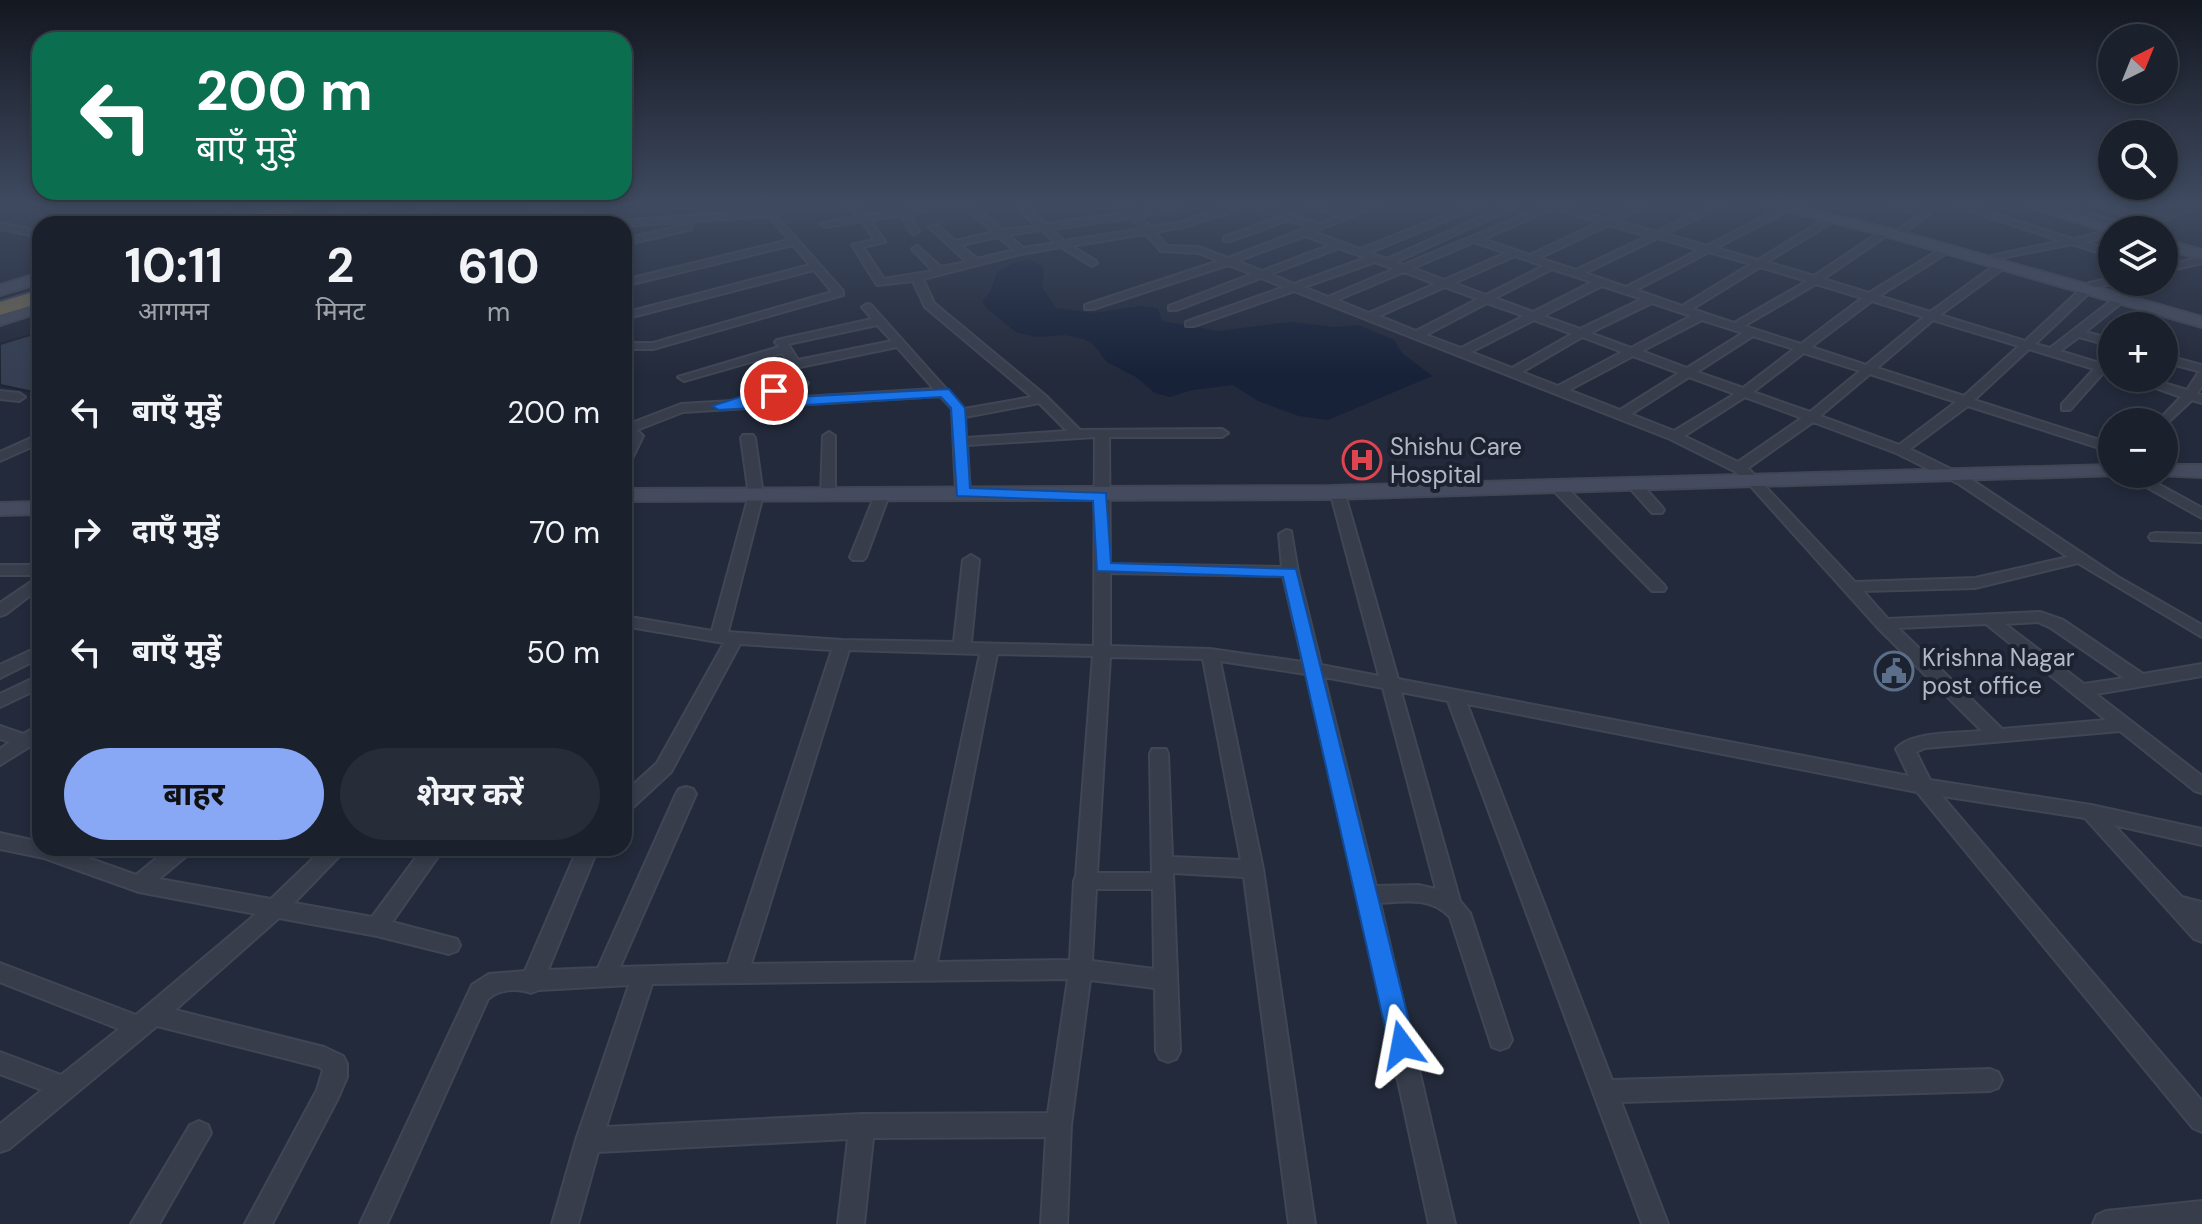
<!DOCTYPE html>
<html lang="hi">
<meta charset="utf-8">
<style>
:root{--surface:#1a202c;--page:#272d38;--text:#f1f3f6;--muted:#9fa3a9;--line:#383e48;--accent:#88a7f5}
body{margin:0;font-family:"DM Sans","Noto Sans Devanagari",sans-serif;background:var(--page);color:var(--text);height:100vh;display:flex;flex-direction:column;font-size:30px;white-space:nowrap}
*{box-sizing:border-box;margin:0}
p{font-size:26px;color:var(--muted)}
.icon{flex:none;width:44px;height:44px;fill:none;stroke:currentColor;stroke-width:2;stroke-linecap:round;stroke-linejoin:round}
.map{position:relative;flex:1;overflow:hidden}
.drawer{position:absolute;left:32px;top:216px;width:600px;height:640px;display:flex;flex-direction:column;background:var(--surface);border-radius:24px;box-shadow:0 4px 12px #0003,0 0 0 2px var(--line)}
.drawer>*{flex:none}
.top-card{position:absolute;left:32px;top:32px;width:600px;height:168px;border-radius:24px;box-shadow:0 4px 12px #0003,0 0 0 2px var(--line);background:#0b6e4f;color:#fff;overflow:hidden}
.needle{width:52px;rotate:43deg}
.fabs{position:absolute;left:2098px;top:24px;display:grid;gap:16px}
.fabs a{display:grid;place-items:center;width:80px;height:80px;border-radius:50%;background:var(--surface);box-shadow:0 4px 12px #0003,0 0 0 2px var(--line);font-size:40px}
.pin{position:absolute;display:grid;place-items:center;width:68px;height:68px;color:#fff;margin:-34px;border:4px solid #fff;border-radius:50%;box-shadow:0 2px 8px #0007}
.me{position:absolute;width:88px;margin:-44px;rotate:347deg;stroke-linejoin:round;filter:drop-shadow(0 0 6px #0008)}
.turn{display:flex;align-items:center;gap:28px;height:168px;padding:0 32px;font-size:36px}
.turn .icon{width:104px;height:104px;stroke-width:2.5}
.turn b{display:block;font-size:56px;line-height:68px}
.eta{display:flex;justify-content:space-evenly;align-items:center;height:136px;text-align:center}
.eta b{font-size:48px;font-weight:700;line-height:56px}
.primary-button{display:flex;gap:16px;margin-top:auto;padding:16px 32px}
.primary-button a{flex:1;height:92px;border-radius:48px;background:var(--accent);color:#111;font-size:32px;font-weight:700;line-height:92px;text-align:center}
.primary-button a+a{background:var(--page);color:var(--text)}
ul{padding:0;list-style:none}
li{display:flex;align-items:center;gap:24px;height:120px;padding:0 32px}
li div{flex:1}
li b{display:block;font-size:30px}
li em{font-style:normal}
.map>svg:first-child{display:block}
.water{fill:#172138}
.building{fill:#353e52;stroke:#1e2432;stroke-width:2}
.lines{fill:none;stroke-linecap:round;stroke-linejoin:round}
.street-casing{stroke:#404654;stroke-width:4}
.secondary-casing{stroke:#404654;stroke-width:4}
.highway-casing{stroke:#3f4553;stroke-width:4}
.street{fill:#373d4b;fill-rule:evenodd}
.secondary{fill:#454b5e;fill-rule:evenodd}
.highway{fill:#716954;fill-rule:evenodd}
.route{fill:#1a73e8;stroke:#114b97;stroke-width:2}
.labels{text-anchor:middle;dominant-baseline:central;stroke-width:8;stroke-linejoin:round;paint-order:stroke}
.poi-label{font-size:24px;fill:#b2b8c7;stroke:#1c2230;text-anchor:start}
</style>
<div class="map">
<svg width="2202" height="1224" viewBox="0 0 2202 1224">
<rect width="100%" height="100%" fill="#232a3b"/>
<polygon class="water" points="1027,260 1041,265 1044,269 1042,287 1056,308 1095,313 1139,306 1158,308 1162,321 1218,331 1290,322 1335,327 1358,325 1394,340 1402,353 1432,376 1328,420 1299,416 1258,401 1233,385 1192,390 1170,397 1155,393 1136,377 1107,362 1093,344 1084,339 1065,335 1036,337 1016,332 986,308 982,301 990,292 997,272 1013,263"/>
<polygon class="building" points="40,332 40,388 33,392 0,385 0,344"/>
<g class="lines">
<g class="street-casing">
<g id="street">
<polygon points="199,204 213,204 246,217 238,219"/>
<polygon points="372,204 386,204 330,224 316,224"/>
<polygon points="439,204 453,204 397,224 383,224"/>
<path d="M544,204H556L543,212L581,211L599,218L593,224H583L588,219C575,215 542,214 530,218C520,221 516,224 505,224Z"/>
<path d="M845,204H855L867,215L935,204H959L909,214L919,231L914,234L911,233L900,215L870,220L885,242L863,247L884,279L933,271L912,249L917,246L941,267L967,262L929,227L937,225L955,241L993,232L962,204H972L1003,230L1036,226L1014,204H1024L1046,224L1126,213L1116,204H1126L1136,211L1185,204L1169,212L1141,216L1150,227L1180,222L1236,204H1262L1318,224L1338,217L1307,204C1322,204 1333,212 1346,213C1355,213 1369,204 1384,204L1313,232L1360,249L1473,204H1486L1369,253L1387,259L1510,204H1522L1396,262L1403,265L1543,207L1540,204H1559L1607,219L1638,204H1650L1617,221L1656,232L1713,204H1725L1666,234L1707,246L1784,206L1789,209L1787,211L1716,248L1758,260L1828,217H1834V221L1767,262L1814,276L1883,230H1889V234L1823,279L1869,293L1944,247H1950V251L1879,296L1930,312L1999,262H2007V266L1940,315L2025,341L2083,287L2089,286V283L2112,278V282L2116,283L2091,288V291L2035,344L2050,348L2116,297H2124V301L2085,332L2112,339V346L2079,337L2060,351L2112,367V375L2104,372L2070,410H2062V404L2094,369L2029,349L1974,400L2112,444V452L1968,406L1910,449L1969,478L2118,577L2202,625V637L2078,563L1975,588L1863,591L1888,619L2040,612L2063,620L2143,674L2202,664V676L2096,694L2202,776V793L2195,791L2120,731L1925,748L1916,752L1930,780L2091,805L2202,829V845L2114,825L2182,897L2202,902V942L2194,939L2085,818L1942,796L2202,1101V1132L2193,1128L1917,792L1467,704L1612,1080L1990,1069L1998,1072L2002,1080L1998,1088L1990,1091L1621,1102L1668,1224H1642L1448,701L1401,692L1460,901L1470,913L1512,1040L1508,1047L1500,1050L1492,1047L1450,917C1431,897 1405,901 1380,903L1455,1224H1429L1358,895L1306,674L1220,661L1263,869L1315,1224H1289L1244,877L1173,873L1180,1051L1176,1059L1168,1062L1160,1059L1156,1051L1155,988L1090,980L1071,1125L1067,1224H1041L1046,1137L873,1138L864,1224H838L848,1139L598,1152L578,1224H552L576,1140L629,985L539,990L531,993C518,988 499,989 488,999L387,1224H360L472,985L489,974L525,971L578,848H598L548,970L598,968L676,794L679,789L686,787L693,789L696,794L620,967L728,964L832,650L740,644L671,772L631,809L624,811V793L657,763L724,643L624,626V616L712,631L749,495L741,438L743,435H753L755,438L763,495L728,632L842,640L954,642L963,560L971,555L979,560L971,643L1094,646L1095,437L967,445L970,493L963,497L956,493L952,409L940,396L683,412L637,430L643,436L631,461L624,465V448L630,437L624,432V422L629,424L681,404L749,400L745,397L747,394L802,379L808,383L806,386L755,400L934,389L897,347L795,368L791,366L782,353L684,381L678,377L779,347L775,342L777,340L872,319L862,307L867,304L871,305L964,409L1032,397L925,307L913,281L877,285L852,245L874,240L862,221L825,227L820,224L858,216ZM1249,206L1279,217L1224,237V241H1230L1288,220L1309,227L1228,258L1199,247L1167,246L1155,232L1184,227ZM1553,209L1600,222L1530,255L1483,239ZM1132,218L1141,229L1064,241L1051,229ZM1609,225L1648,236L1576,270L1539,258ZM1042,230L1055,243L1023,248L1008,235ZM1146,234L1161,251L1198,253L1219,261L1085,305V309H1093L1228,265L1252,274L1169,306V310H1177L1261,278L1284,287L1186,322V326H1194L1294,291L1670,439L1734,471L1747,482L1878,628L1982,731C1960,733 1910,731 1896,749L1909,776L1398,679L1344,491L1337,487L1330,491L1379,676L1321,665L1298,572L1291,531L1286,530L1279,534L1282,567L1110,564L1109,437H1222L1228,433L1222,429L1080,430L1046,396L934,303L923,279L1021,254L1061,247L1092,266L1097,263L1096,261L1071,246ZM1305,236L1330,245L1262,271L1237,261ZM998,237L1014,250L977,259L961,245ZM1658,238L1699,250L1626,287L1585,273ZM1474,242L1506,253L1444,280L1413,268ZM1339,248L1366,258L1294,284L1271,274ZM1709,252L1751,264L1682,306L1636,290ZM1515,256L1543,266L1486,295L1454,283ZM1375,262L1394,269L1328,297L1304,287ZM1760,267L1807,281L1734,323L1692,309ZM1552,269L1592,282L1533,312L1495,298ZM1404,272L1435,284L1369,313L1337,300ZM1816,284L1862,298L1801,344L1744,326ZM1602,286L1642,299L1580,329L1543,316ZM1445,287L1478,299L1416,331L1379,316ZM1872,301L1924,317L1866,365L1811,347ZM1487,303L1524,316L1461,348L1426,335ZM1652,303L1691,316L1631,348L1590,333ZM1534,320L1572,334L1512,368L1471,352ZM1702,320L1743,333L1687,368L1642,351ZM1933,320L2019,346L1964,396L1877,368ZM877,325L892,341L798,360L788,344ZM1753,336L1794,349L1743,388L1697,372ZM1582,337L1622,352L1558,386L1522,372ZM1804,353L1860,371L1810,412L1753,392ZM1633,356L1679,373L1620,410L1569,390ZM1870,374L1956,402L1899,445L1820,416ZM1689,377L1735,394L1674,431L1631,414ZM1745,397L1802,418L1738,462L1684,436ZM1039,403L1067,431L966,438L965,417ZM1813,422L1896,453L1959,484L2068,557L1975,578L1855,582L1748,468ZM1110,573L1283,576L1303,662L1210,649L1110,646ZM2038,622L2051,628L2124,678L2084,684L2005,624ZM1986,624L2106,720L2002,729L1898,628ZM849,650L980,654L915,962L751,964ZM997,654L1093,656L1076,876L1074,881L1070,960L937,962ZM1110,657L1203,659L1241,860L1172,857L1168,754L1166,749H1152L1150,754L1152,873H1097ZM1324,677L1383,688L1436,889L1418,885L1376,886ZM1096,889H1153L1154,969L1092,961ZM1068,979L1048,1113L862,1114L606,1127L652,984Z"/>
<polygon points="1890,204 1904,204 1930,214 1901,235 1898,234 1898,230 1918,215"/>
<polygon points="1949,204 1964,204 2073,239 2112,230 2112,236 2084,242 2112,251 2112,257 2072,244 1991,260 1991,256 2061,241"/>
<path d="M2047,204C2077,204 2117,230 2143,221L2091,204C2118,204 2142,221 2168,212L2145,204C2156,204 2168,209 2178,209C2187,208 2193,203 2202,206L2136,230H2121L2123,228Z"/>
<polygon points="771,210 843,291 843,295 653,349 624,349 624,343 653,343 832,292 814,270 624,319 624,313 810,265 793,245 624,286 624,280 789,240 769,216 624,226 601,224 603,222"/>
<polygon points="0,223 40,231 40,237 0,229"/>
<polygon points="689,224 692,225 692,229 624,245 624,239"/>
<polygon points="2202,257 2202,263 2164,272 2164,266"/>
<polygon points="2164,355 2202,365 2202,386 2197,394 2202,395 2202,403 2192,400 2164,426 2164,422 2157,422 2181,397 2128,378 2147,378 2187,390 2198,373 2202,372 2164,362"/>
<polygon points="0,391 19,393 25,397 19,401 0,399"/>
<polygon points="829,432 835,436 835,495 828,499 821,495 823,436"/>
<polygon points="40,434 40,443 0,461 0,452"/>
<polygon points="2123,474 2140,474 2202,508 2202,518"/>
<polygon points="1632,478 1637,479 1662,507 1664,510 1662,513 1652,513 1627,485 1625,482 1627,479"/>
<polygon points="1556,481 1561,482 1664,585 1666,588 1664,591 1652,591 1551,488 1549,485"/>
<polygon points="882,491 889,495 866,557 863,560 853,560 850,557 875,495"/>
<polygon points="2156,533 2202,534 2202,542 2151,540 2149,537 2151,534"/>
<rect x="0" y="565" width="40" height="10"/>
<polygon points="40,576 40,588 6,614 0,616 0,603"/>
<polygon points="40,646 40,658 0,678 0,665"/>
<polygon points="40,675 40,688 0,707 0,694"/>
<polygon points="40,725 40,740 0,765 0,749 10,742 0,739 0,726 23,734"/>
<polygon points="0,833 40,842 40,848 60,848 136,875 169,848 193,848 190,853 159,879 271,899 324,848 347,848 294,903 372,917 423,848 444,848 392,922 457,939 460,945 457,951 449,954 377,936 279,918 175,1010 324,1047 343,1056 347,1064 347,1077 338,1098 272,1224 245,1224 317,1090 323,1070 319,1067 157,1026 9,1149 0,1152 0,1124 42,1090 0,1074 0,1052 61,1075 119,1029 0,982 0,963 136,1015 256,914 139,892 44,858 0,849"/>
<polygon points="199,1121 208,1125 211,1133 159,1224 131,1224 190,1125"/>
<polygon points="2202,1201 2202,1224 2093,1224 2097,1215 2106,1211"/>
</g>
</g>
<g class="secondary-casing">
<g id="secondary">
<polygon points="265,204 287,204 231,224 209,224"/>
<polygon points="350,204 371,204 319,224 298,224"/>
<polygon points="1760,204 1785,204 1891,229 2202,317 2202,327 1882,235"/>
<polygon points="2021,204 2043,204 2122,230 2112,230 2110,233"/>
<polygon points="2164,240 2202,250 2202,259 2164,249"/>
<polygon points="40,273 40,283 0,295 0,285"/>
<polygon points="40,302 40,312 0,325 0,315"/>
<polygon points="2112,465 2112,474 2119,475 1331,499 624,501 624,489 1331,486"/>
<polygon points="2164,465 2202,465 2202,477 2157,475 2164,474"/>
<polygon points="40,502 40,514 0,515 0,503"/>
</g>
</g>
<g class="highway-casing">
<g id="highway">
<polygon points="286,204 313,204 259,224 232,224 235,220"/>
<polygon points="40,290 40,303 0,315 0,302"/>
</g>
</g>
<use href="#street" class="street"/>
<use href="#secondary" class="secondary"/>
<use href="#highway" class="highway"/>
</g>
<linearGradient id="sky" x2="0" y2="1"><stop stop-color="#131720"/><stop offset="0.54" stop-color="#3f4a60"/><stop offset="1" stop-color="#3f4a60" stop-opacity="0"/></linearGradient>
<rect width="2202" height="376" fill="url(#sky)"/>
<polygon class="route" points="774,386 781,391 779,394 759,399 949,389 965,408 970,488 1106,493 1111,563 1296,569 1415,1045 1411,1053 1402,1057 1393,1053 1389,1045 1283,577 1097,571 1093,501 957,496 951,408 941,397 719,410 712,406"/>
<defs>
<g id="hospital-ring" transform="scale(2)"><circle r="9.5" fill="#1c2230" stroke="#e0444e" stroke-width="1.5"/><path d="M-5-5h3v3.5h4V-5h3V5h-3V1.5h-4V5h-3Z" fill="#e0444e"/></g>
<g id="civic-ring" transform="scale(2)"><circle r="9.5" fill="#1c2230" stroke="#5c6f8a" stroke-width="1.5"/><path d="M-.6-6.5H3V-4.5H.6V-3L4-1V1h2V6H-6V1h2V-1L-.6-3ZM-1.2 2.5V6h2.4V2.5Z" fill="#5c6f8a"/></g>
</defs>
<g fill-rule="evenodd">
<use href="#hospital-ring" x="1362" y="460"/>
<use href="#civic-ring" x="1894" y="671"/>
</g>
<g class="labels">
<g class="poi-label">
<text x="1390" y="446">Shishu Care<tspan x="1390" dy="28">Hospital</tspan></text>
<text x="1922" y="657">Krishna Nagar<tspan x="1922" dy="28">post office</tspan></text>
</g>
</g>
</svg>
<div class="fabs">
<a><svg class="needle" viewBox="-14 -14 28 28"><path d="M0-13l5 13h-10z" fill="#e53935"/><path d="M0 13l5-13h-10z" fill="#9fa3a9"/></svg></a>
<a><svg class="icon" aria-label="search" viewBox="0 0 24 24"><circle cx="10" cy="10" r="6"/><path d="M15 15l6 6"/></svg></a>
<a><svg class="icon" aria-label="layers" viewBox="0 0 24 24"><path d="M12 4l9 5-9 5-9-5zM3 14l9 5 9-5"/></svg></a>
<a>+</a>
<a>−</a>
</div>
<div class="pin" style="left:774px;top:391px;background:#d93025"><svg class="icon" aria-label="arrive" viewBox="0 0 24 24"><path d="M6 21V4h12l-3 4 3 4H6"/></svg></div>
<svg class="me" style="left:1402px;top:1045px" viewBox="-20 -20 40 40"><path d="M0-17L14 15 0 8-14 15z" fill="#1a73e8" stroke="#fff" stroke-width="4"/></svg>
<div class="top-card">
<div class="turn"><svg class="icon" aria-label="left" viewBox="0 0 24 24"><path d="M17 20v-9H6M10 6l-5 5 5 5"/></svg><div><b>200 m</b>बाएँ मुड़ें</div></div>
</div>
<section class="drawer">
<div class="eta">
<div><b>10:11</b><p>आगमन</p></div>
<div><b>2</b><p>मिनट</p></div>
<div><b>610</b><p>m</p></div>
</div>
<ul>
<li><svg class="icon" aria-label="left" viewBox="0 0 24 24"><path d="M17 20v-9H6M10 6l-5 5 5 5"/></svg><div><b>बाएँ मुड़ें</b></div><em>200 m</em></li>
<li><svg class="icon" aria-label="right" viewBox="0 0 24 24"><path d="M7 20v-9h11M14 6l5 5-5 5"/></svg><div><b>दाएँ मुड़ें</b></div><em>70 m</em></li>
<li><svg class="icon" aria-label="left" viewBox="0 0 24 24"><path d="M17 20v-9H6M10 6l-5 5 5 5"/></svg><div><b>बाएँ मुड़ें</b></div><em>50 m</em></li>
</ul>
<div class="primary-button"><a>बाहर</a><a>शेयर करें</a></div>
</section>
</div>
